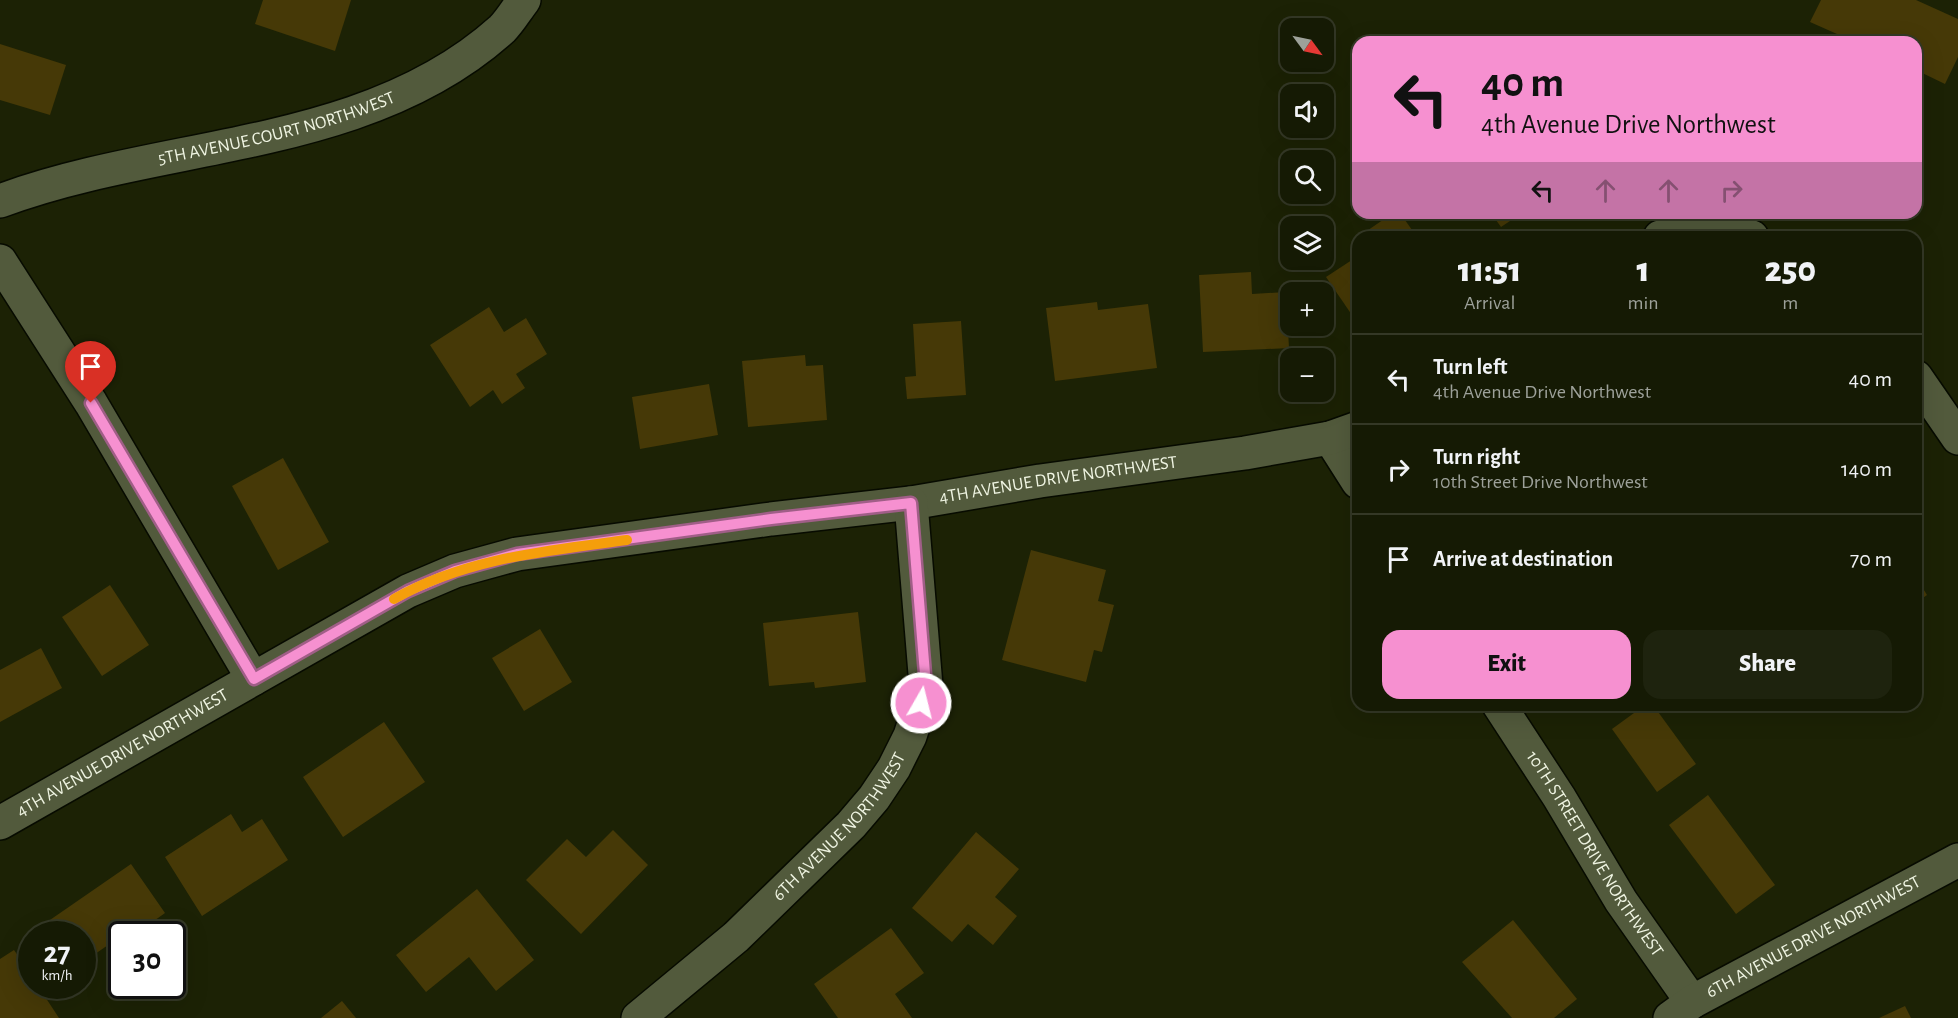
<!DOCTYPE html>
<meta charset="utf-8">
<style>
:root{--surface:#151a04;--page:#1e230e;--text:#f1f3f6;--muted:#9da19a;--line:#343826;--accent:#f690d0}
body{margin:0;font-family:"Alegreya Sans",sans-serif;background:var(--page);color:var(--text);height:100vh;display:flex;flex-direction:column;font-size:22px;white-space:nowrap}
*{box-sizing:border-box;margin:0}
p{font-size:20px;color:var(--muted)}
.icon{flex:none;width:33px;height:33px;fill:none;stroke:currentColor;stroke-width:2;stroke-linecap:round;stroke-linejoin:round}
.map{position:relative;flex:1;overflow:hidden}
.panel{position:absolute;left:1352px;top:231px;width:570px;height:480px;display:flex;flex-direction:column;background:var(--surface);border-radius:18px;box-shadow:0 6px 24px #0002,0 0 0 2px var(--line)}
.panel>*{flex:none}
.banner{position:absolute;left:1352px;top:36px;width:570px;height:183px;border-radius:18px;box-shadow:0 6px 24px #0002,0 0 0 2px var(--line);background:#f690d0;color:#111;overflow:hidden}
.needle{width:39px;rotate:123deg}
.buttons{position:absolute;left:1280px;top:18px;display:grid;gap:12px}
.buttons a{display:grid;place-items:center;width:54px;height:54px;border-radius:12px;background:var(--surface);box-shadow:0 6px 24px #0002,0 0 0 2px var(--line);font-size:30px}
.speed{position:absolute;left:18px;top:921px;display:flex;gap:12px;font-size:30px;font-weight:700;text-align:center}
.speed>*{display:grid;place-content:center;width:78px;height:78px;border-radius:50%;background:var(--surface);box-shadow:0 6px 24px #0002,0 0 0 2px var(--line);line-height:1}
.speed small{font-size:15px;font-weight:400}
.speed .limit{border:3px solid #111;border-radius:9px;background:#fff;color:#111}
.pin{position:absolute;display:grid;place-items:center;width:51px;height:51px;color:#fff;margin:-62px -26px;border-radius:50% 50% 50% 0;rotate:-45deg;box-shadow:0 0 6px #0007}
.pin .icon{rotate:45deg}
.me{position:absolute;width:66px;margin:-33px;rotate:8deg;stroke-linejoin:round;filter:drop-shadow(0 0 4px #0008)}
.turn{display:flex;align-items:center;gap:21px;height:126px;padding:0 30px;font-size:27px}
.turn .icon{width:78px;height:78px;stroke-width:2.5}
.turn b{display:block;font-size:42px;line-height:51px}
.lanes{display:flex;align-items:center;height:57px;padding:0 30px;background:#0003;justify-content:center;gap:30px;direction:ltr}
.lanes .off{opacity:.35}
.eta{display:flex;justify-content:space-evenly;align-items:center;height:102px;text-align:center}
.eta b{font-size:36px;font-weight:800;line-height:42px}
.button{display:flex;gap:12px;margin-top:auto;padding:12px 30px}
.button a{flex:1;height:69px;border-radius:18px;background:var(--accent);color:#111;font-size:24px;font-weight:800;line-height:69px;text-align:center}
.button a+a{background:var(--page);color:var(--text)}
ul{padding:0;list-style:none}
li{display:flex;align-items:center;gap:18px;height:90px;padding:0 30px;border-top:2px solid var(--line)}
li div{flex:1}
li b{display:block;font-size:22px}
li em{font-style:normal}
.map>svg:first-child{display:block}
.building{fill:#463907}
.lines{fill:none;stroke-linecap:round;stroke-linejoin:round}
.minor-casing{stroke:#070b00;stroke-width:36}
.minor{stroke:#525a3c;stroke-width:33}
.route-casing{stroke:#a05e87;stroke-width:15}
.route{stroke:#f690d0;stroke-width:10}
.slow{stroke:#f59e0b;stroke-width:10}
.labels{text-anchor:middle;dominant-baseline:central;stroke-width:6;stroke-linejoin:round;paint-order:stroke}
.street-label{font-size:18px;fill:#eff4e2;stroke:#131800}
</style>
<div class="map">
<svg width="1958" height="1018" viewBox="0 0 1958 1018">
<rect width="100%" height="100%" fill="#1c2205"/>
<g class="building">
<polygon points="263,0 351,0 335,51 255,24"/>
<polygon points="1821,0 1916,0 1958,19 1958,57 1945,84 1916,70 1916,42 1855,42 1810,22"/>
<polygon points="0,44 66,65 50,115 0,100"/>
<polygon points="1393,213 1400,213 1417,237 1358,237"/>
<polygon points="1491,213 1522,213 1501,227"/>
<polygon points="1358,256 1358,320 1356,321 1326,277"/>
<polygon points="1251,272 1252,294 1286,292 1289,348 1203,352 1199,275"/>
<polygon points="1097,302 1098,310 1148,304 1157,368 1055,381 1046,308"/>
<polygon points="489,307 504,332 526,318 547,354 516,374 525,388 502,404 493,390 470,407 430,345"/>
<polygon points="961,321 966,395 907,399 905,377 916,376 913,324"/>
<polygon points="805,355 806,366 823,365 827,420 748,427 742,361"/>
<polygon points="709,384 718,435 640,449 632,397"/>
<polygon points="283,458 329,542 278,570 232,486"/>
<polygon points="1031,550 1106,570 1098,601 1114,605 1102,652 1094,650 1086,682 1002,660"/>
<polygon points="1916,577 1927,595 1916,603"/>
<polygon points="110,585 149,645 102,676 62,617"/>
<polygon points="858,612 866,682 815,688 814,682 769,686 763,623"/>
<polygon points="540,629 572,682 524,711 492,658"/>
<polygon points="41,648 62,688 0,722 0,670"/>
<polygon points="1645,705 1653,705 1696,764 1657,792 1612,729"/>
<polygon points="384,722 425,782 343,837 303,777"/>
<polygon points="1708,795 1775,885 1736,914 1669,825"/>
<polygon points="231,814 242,832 262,819 288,860 202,916 165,857"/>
<polygon points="613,830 648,865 581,934 526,880 567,839 586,857"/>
<polygon points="976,832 1019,869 995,897 1017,916 993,945 968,924 952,942 912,908"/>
<polygon points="131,864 165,913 144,928 148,934 122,934 122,959 111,943 82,963 82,934 36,934 34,931"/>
<polygon points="477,889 534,960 496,991 469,957 426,992 396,955"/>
<polygon points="1513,920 1577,999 1554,1018 1512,1018 1462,962"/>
<polygon points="891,928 924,973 895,994 912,1018 838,1018 814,984"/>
<polygon points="14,950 32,976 32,986 38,986 59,1018 0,1018 0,959"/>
<polygon points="342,1001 356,1018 321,1018"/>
<polygon points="1905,1006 1911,1018 1879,1018"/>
</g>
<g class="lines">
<g class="minor-casing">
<g id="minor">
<path id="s1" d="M0,201C163,140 366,152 502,29C510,21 517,9 524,0"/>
<path d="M1660,237C1691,226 1721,223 1752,237"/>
<polyline points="0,261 91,403 253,679"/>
<polyline points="1916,377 1958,438"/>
<polyline points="1330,438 1358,482"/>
<path id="s2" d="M1499,705L1559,797L1621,901L1692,1002"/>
<path id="s3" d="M0,823L408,591L455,571L517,554L771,519L911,503L1040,481L1245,453L1330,438L1358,428"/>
<path id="s4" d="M638,1018L736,937L851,825L874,798L894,768L910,736L926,686L911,503"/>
<path id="s5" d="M1670,1018L1692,1002L1958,860"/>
</g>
</g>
<use href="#minor" class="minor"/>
</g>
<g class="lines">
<g class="route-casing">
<polyline id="route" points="91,403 254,679 408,591 455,571 517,554 771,519 911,503 926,686 921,703"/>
</g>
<use href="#route" class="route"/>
<path class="slow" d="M394,599C466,558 546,551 627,540"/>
</g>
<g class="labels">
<g class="street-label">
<text stroke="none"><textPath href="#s1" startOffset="286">5TH AVENUE COURT NORTHWEST</textPath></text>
<text stroke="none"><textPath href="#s3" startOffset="1131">4TH AVENUE DRIVE NORTHWEST</textPath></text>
<text stroke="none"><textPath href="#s3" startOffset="141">4TH AVENUE DRIVE NORTHWEST</textPath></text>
<text stroke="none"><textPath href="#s4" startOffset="279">6TH AVENUE NORTHWEST</textPath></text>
<text stroke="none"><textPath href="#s2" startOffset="177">10TH STREET DRIVE NORTHWEST</textPath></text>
<text stroke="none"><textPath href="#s5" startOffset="165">6TH AVENUE DRIVE NORTHWEST</textPath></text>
</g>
</g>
</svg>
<div class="buttons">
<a><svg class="needle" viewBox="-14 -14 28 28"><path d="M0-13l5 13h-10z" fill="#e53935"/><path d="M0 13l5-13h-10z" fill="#9da19a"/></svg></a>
<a><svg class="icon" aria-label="sound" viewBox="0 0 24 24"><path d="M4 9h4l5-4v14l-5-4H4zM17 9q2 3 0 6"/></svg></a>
<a><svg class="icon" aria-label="search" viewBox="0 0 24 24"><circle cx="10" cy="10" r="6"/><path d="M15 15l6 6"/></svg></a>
<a><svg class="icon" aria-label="layers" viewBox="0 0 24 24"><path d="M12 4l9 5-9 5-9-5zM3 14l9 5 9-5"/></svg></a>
<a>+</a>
<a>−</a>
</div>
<div class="speed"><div>27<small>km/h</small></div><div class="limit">30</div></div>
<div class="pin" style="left:91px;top:403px;background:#d93025"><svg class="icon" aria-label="arrive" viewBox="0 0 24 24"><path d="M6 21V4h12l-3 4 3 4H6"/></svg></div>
<svg class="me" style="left:921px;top:703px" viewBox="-20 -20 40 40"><circle r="17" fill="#f690d0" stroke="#fff" stroke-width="3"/><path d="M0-11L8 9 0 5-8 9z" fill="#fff"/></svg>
<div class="banner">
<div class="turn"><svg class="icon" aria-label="left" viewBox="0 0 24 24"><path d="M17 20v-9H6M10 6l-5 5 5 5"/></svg><div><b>40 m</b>4th Avenue Drive Northwest</div></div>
<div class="lanes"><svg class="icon" aria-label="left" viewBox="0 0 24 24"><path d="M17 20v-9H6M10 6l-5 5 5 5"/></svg><svg class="icon off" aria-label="ahead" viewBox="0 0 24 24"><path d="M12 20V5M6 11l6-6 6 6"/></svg><svg class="icon off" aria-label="ahead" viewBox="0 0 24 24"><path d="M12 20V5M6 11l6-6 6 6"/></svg><svg class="icon off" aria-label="right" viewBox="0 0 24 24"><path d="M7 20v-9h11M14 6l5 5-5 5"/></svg></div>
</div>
<section class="panel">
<div class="eta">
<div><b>11:51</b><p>Arrival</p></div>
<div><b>1</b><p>min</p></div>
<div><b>250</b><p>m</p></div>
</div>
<ul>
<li><svg class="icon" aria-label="left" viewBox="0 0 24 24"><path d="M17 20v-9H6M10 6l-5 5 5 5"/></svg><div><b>Turn left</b><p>4th Avenue Drive Northwest</p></div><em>40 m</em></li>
<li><svg class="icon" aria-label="right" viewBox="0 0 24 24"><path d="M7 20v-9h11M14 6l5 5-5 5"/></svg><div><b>Turn right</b><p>10th Street Drive Northwest</p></div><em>140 m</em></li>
<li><svg class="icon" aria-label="arrive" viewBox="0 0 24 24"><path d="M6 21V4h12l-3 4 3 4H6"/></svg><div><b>Arrive at destination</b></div><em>70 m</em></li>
</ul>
<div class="button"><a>Exit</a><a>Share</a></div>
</section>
</div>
